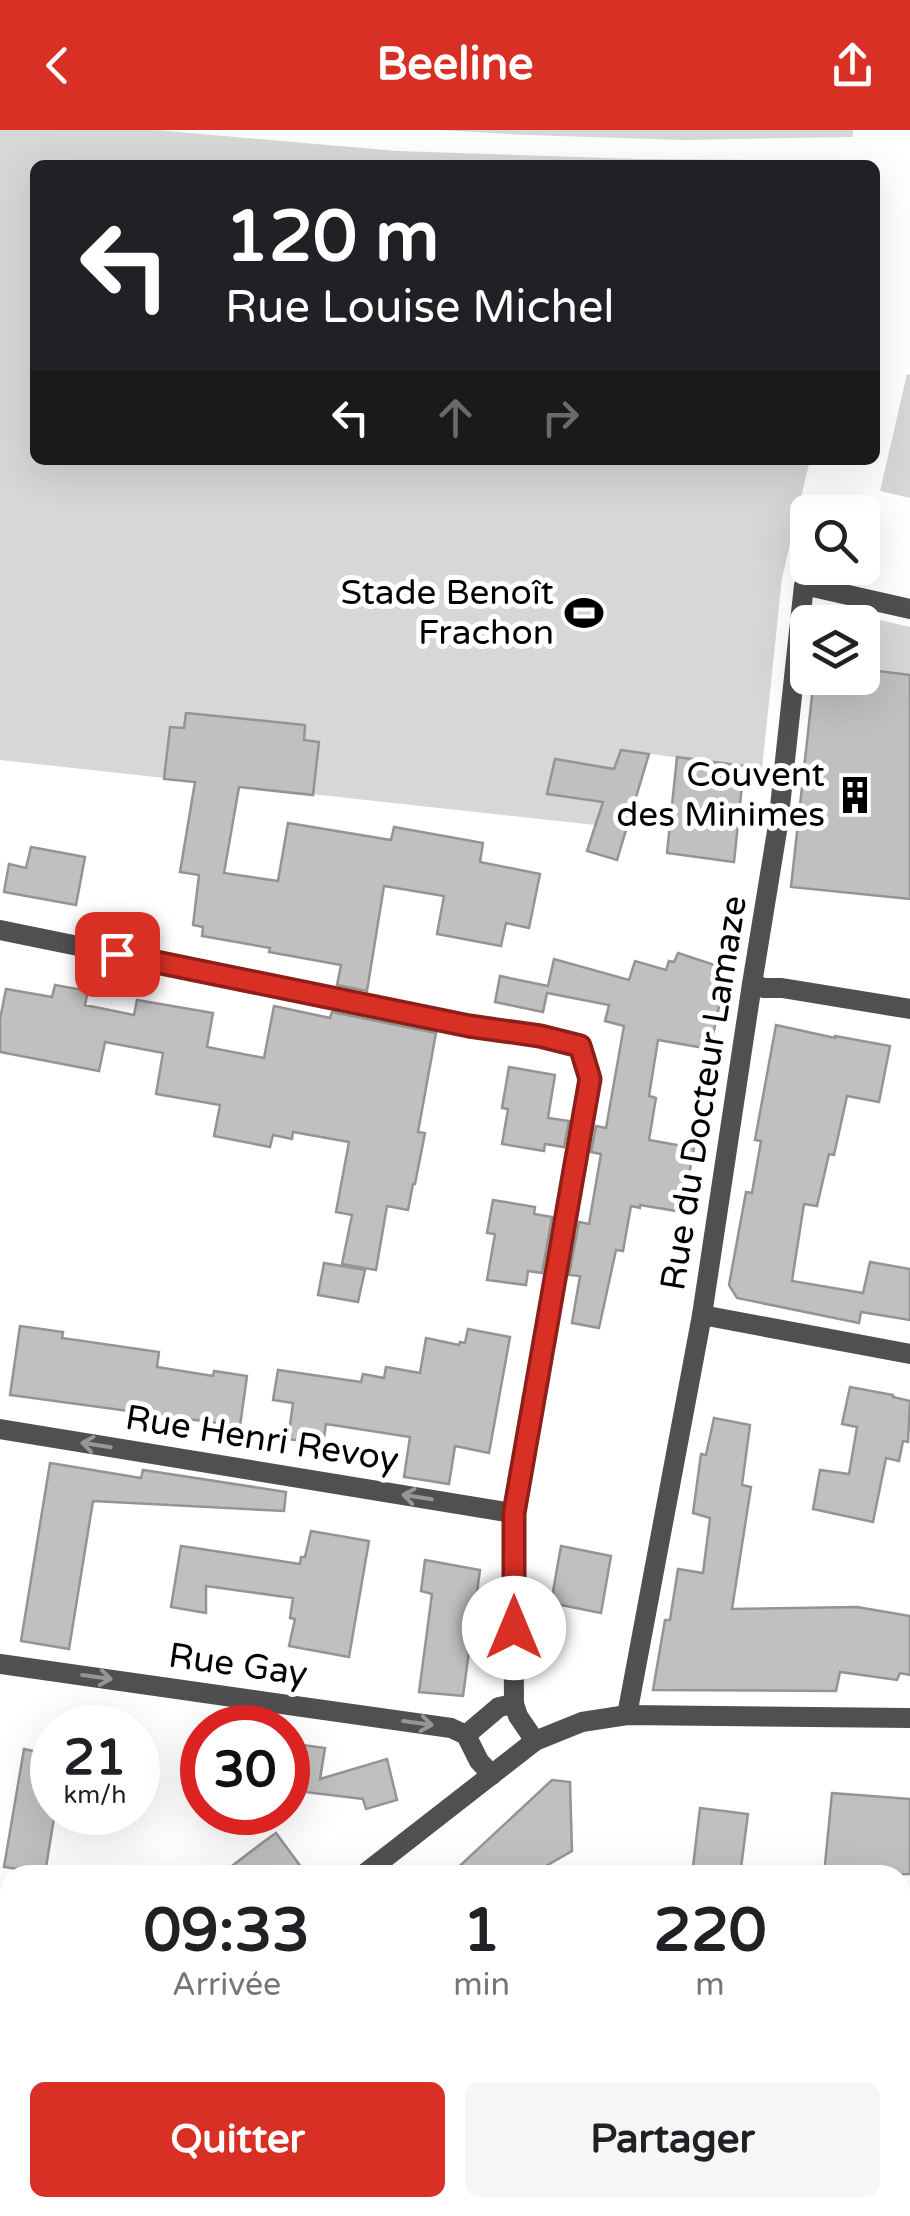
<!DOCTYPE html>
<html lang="fr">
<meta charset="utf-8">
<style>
:root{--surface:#fff;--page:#f6f6f6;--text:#202124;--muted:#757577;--accent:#d93025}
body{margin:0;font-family:"Varela Round",sans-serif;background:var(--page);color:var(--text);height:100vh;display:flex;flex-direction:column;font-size:38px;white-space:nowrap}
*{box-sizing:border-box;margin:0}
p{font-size:32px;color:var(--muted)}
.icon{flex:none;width:55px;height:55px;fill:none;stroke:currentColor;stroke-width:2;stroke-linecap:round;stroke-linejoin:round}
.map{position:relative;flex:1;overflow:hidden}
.side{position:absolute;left:0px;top:1735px;width:910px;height:352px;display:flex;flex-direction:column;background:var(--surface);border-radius:30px 30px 0 0;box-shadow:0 10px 40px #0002}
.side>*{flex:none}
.guide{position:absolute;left:30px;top:30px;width:850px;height:305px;border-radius:15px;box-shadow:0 10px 40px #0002;background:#202124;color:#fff;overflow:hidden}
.controls{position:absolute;left:790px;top:365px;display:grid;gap:20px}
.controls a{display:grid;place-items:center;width:90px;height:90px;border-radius:15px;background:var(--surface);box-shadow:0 10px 40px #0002;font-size:50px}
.speed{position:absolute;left:30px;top:1575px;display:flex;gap:20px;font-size:50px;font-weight:700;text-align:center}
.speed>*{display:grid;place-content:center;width:130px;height:130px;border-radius:50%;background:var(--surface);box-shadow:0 10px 40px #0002;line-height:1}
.speed small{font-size:25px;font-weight:400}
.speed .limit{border:15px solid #d22;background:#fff;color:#111}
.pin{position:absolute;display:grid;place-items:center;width:85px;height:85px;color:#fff;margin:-42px;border-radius:20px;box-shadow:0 5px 15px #0006}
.me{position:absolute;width:110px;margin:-55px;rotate:0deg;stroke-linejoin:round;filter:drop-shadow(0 0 8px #0008)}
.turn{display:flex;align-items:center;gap:35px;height:210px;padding:0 30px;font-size:45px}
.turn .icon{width:130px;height:130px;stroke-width:2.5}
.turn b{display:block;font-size:70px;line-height:85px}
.lanes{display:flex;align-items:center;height:95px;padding:0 30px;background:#0003;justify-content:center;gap:50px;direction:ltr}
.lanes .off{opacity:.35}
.eta{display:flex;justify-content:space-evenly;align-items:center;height:170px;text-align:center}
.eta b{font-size:60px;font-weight:700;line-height:70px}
.button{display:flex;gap:20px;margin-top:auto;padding:20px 30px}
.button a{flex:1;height:115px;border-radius:15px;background:var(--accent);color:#fff;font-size:40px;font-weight:700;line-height:115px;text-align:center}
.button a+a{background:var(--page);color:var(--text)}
header{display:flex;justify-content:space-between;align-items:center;height:130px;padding:0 30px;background:var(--accent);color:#fff;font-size:45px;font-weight:700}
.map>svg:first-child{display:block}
.green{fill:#d7d7d7}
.building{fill:#c0c0c0;stroke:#949494;stroke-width:2.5}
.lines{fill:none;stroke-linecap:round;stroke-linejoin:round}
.minor{stroke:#505050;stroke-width:20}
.tertiary{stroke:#505050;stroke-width:20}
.oneway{stroke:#969696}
.route-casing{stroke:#8d1f18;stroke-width:25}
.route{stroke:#d93025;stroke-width:18}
.labels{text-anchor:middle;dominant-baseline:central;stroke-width:10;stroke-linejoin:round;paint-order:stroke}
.poi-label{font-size:35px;fill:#000;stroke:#fff;text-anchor:end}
.street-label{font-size:35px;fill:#000;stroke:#fff}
</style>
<header><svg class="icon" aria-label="back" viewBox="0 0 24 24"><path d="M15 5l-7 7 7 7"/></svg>Beeline<svg class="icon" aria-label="share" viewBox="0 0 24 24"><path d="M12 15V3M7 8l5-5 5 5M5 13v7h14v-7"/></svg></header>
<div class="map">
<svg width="910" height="2086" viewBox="0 0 910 2086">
<rect width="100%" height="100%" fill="#fff"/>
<g class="green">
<polygon points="0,0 156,0 397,21 639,29 770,30 774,35 35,35 35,330 810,330 782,448 762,639 621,620 595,695 0,630"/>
<polygon points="438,0 853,0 853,7 683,10 526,5"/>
<polygon points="907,244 910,245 910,368 880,361"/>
<polygon points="833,479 910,497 910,545 863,539 862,492 821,492 821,486"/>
<polygon points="234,2078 325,2078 314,2086 228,2086"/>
</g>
<g class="building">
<polygon points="862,539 910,545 910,769 791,757 814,548 862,548"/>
<polygon points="186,583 305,595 304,610 319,612 313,665 239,657 224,743 278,751 288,693 391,710 394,697 483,713 480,732 540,744 529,798 506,793 501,816 437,804 444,766 384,756 367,861 337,855 341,835 269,822 270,818 202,806 203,797 193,795 199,745 180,742 195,652 164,649 170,597 184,598"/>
<polygon points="621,620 649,624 617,730 587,721 603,672 547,664 555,629 614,639"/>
<polygon points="677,627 744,636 734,732 667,723"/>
<polygon points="31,717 85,727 76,775 4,762 9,734 26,738"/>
<polygon points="678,823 727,839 710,919 658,910 649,966 656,968 649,1010 694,1018 682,1082 640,1075 640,1078 631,1076 623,1121 616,1120 599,1198 572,1193 580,1146 569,1145 579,1092 589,1094 601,1024 591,1022 596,996 606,998 624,896 605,891 609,875 547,863 543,882 495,872 500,846 548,856 554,829 629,850 635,831 666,840 669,831 674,832"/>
<polygon points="55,855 88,861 85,875 134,885 137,870 213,883 207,917 264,928 274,876 330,888 332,882 436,903 418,1002 425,1003 415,1054 413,1054 408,1080 387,1076 376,1140 342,1134 352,1085 336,1082 349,1012 293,1002 292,1009 273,1005 270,1017 214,1006 220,975 156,964 163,923 105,912 99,941 0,922 0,889 6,859 52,867"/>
<polygon points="776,895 835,908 835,906 890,916 879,972 847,966 834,1025 829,1024 817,1076 804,1074 792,1151 863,1163 870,1132 910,1139 910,1190 861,1182 859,1193 737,1168 729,1155 746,1062 752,1063 761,1011 755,1010"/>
<polygon points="509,937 555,945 548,988 569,991 564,1017 545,1014 544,1021 502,1014 508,979 502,978"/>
<polygon points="493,1070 535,1077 534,1084 552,1087 542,1143 528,1141 526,1155 487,1150 495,1104 487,1103"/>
<polygon points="324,1133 365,1140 358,1172 318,1165"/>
<polygon points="20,1196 63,1202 62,1208 159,1222 157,1237 213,1246 214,1241 247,1246 240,1296 10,1265"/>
<polygon points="468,1199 510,1207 489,1323 455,1316 449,1354 404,1347 410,1307 326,1294 323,1314 288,1309 293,1273 273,1270 278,1240 361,1252 363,1244 384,1248 386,1237 420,1243 426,1208 459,1215 460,1212 465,1213"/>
<polygon points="850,1257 893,1265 893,1267 910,1271 908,1312 903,1311 899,1331 886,1328 873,1392 813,1379 820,1340 849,1344 857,1297 842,1294"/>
<polygon points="714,1288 750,1295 742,1355 751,1357 732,1479 857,1477 910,1486 910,1545 900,1543 897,1550 840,1542 836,1561 653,1560 665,1490 670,1490 678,1439 703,1443 710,1388 693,1383 701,1324 706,1325"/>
<polygon points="50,1333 141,1348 143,1340 286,1362 284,1381 93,1371 69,1519 21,1511"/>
<polygon points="311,1401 369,1411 349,1527 289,1516 295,1489 290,1488 293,1468 206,1456 206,1483 171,1477 181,1416 300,1434 301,1427 305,1427"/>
<polygon points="561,1416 611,1426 601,1483 551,1473"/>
<polygon points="425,1430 480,1440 463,1566 419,1562 432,1464 421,1461"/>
<polygon points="288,1613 325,1618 320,1649 387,1629 397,1670 366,1679 363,1669 288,1660"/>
<polygon points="24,1619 52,1625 52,1682 55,1682 45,1743 4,1737"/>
<polygon points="552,1650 570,1652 572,1721 530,1745 450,1745"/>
<polygon points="832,1663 910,1669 910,1744 824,1745"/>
<polygon points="700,1678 748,1684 740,1745 692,1745"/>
<polygon points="276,1703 307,1745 220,1745 262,1713"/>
</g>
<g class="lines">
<g class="minor">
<polyline points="0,800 469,896 540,906 580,916 586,927 590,949 513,1383 514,1574 518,1586 535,1611"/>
<polyline points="752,854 764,858 782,858 910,879"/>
<polyline points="702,1185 910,1224"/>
<polyline points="0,1299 513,1383"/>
<polyline points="0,1534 451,1598 466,1605 479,1631 492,1645"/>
<polyline points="627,1585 702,1185 752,854 778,695 804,455 910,479"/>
<polyline points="466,1605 499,1577 514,1574"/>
</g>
<g class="tertiary">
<polyline points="363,1745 535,1611 582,1592 627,1585 910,1588"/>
<polyline points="0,2037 10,2029"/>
</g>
</g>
<defs><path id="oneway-shaft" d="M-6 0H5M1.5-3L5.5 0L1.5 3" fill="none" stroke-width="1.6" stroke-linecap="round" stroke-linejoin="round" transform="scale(2.5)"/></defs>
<g class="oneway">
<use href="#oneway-shaft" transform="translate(96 1315) rotate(-171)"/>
<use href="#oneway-shaft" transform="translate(417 1367) rotate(-171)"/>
<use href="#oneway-shaft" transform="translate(97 1547) rotate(8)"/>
<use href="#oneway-shaft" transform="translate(418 1593) rotate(8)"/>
</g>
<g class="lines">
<g class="route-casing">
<polyline id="route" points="117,824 469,896 540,906 580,916 590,949 514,1383 514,1498"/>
</g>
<use href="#route" class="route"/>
</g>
<defs>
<g id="stadium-bare" transform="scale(3)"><path d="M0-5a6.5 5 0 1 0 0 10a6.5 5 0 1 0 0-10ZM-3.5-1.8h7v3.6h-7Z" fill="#000" stroke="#fff" stroke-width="2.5" paint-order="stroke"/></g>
<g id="building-bare" transform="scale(3)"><path d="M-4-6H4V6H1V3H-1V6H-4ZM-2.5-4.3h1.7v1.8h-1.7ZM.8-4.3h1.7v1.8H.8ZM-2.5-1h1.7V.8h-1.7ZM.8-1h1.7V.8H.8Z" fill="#000" stroke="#fff" stroke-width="2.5" paint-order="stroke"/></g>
</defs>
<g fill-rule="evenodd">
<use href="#stadium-bare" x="584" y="483"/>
<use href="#building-bare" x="855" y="665"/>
</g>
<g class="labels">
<g class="poi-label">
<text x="554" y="463">Stade Benoît<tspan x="554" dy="40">Frachon</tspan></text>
<text x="825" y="645">Couvent<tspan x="825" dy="40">des Minimes</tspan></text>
</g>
<g class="street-label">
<text transform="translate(704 963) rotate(-81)">Rue du Docteur Lamaze</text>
<text transform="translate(262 1309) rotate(9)">Rue Henri Revoy</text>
<text transform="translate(238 1535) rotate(8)">Rue Gay</text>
</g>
</g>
</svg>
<div class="controls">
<a><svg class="icon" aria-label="search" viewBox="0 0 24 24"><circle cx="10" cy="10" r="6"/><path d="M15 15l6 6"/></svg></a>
<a><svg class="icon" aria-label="layers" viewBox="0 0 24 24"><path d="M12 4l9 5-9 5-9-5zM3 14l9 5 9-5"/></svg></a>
</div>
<div class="speed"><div>21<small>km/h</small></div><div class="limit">30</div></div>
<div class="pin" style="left:117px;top:824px;background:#d93025"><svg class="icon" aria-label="arrive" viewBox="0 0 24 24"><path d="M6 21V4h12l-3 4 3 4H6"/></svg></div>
<svg class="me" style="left:514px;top:1498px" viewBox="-20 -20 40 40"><circle r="19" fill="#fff"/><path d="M0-13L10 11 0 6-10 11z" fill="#d93025"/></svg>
<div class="guide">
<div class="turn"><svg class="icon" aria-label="left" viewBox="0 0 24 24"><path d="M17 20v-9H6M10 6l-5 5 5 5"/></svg><div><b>120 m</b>Rue Louise Michel</div></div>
<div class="lanes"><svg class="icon" aria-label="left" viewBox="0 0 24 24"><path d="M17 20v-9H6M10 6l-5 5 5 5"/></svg><svg class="icon off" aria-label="ahead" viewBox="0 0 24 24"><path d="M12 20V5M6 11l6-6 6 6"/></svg><svg class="icon off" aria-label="right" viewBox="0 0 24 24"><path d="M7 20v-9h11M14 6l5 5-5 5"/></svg></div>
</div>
<section class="side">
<div class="eta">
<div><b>09:33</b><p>Arrivée</p></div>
<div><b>1</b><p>min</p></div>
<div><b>220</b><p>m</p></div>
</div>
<div class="button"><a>Quitter</a><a>Partager</a></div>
</section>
</div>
